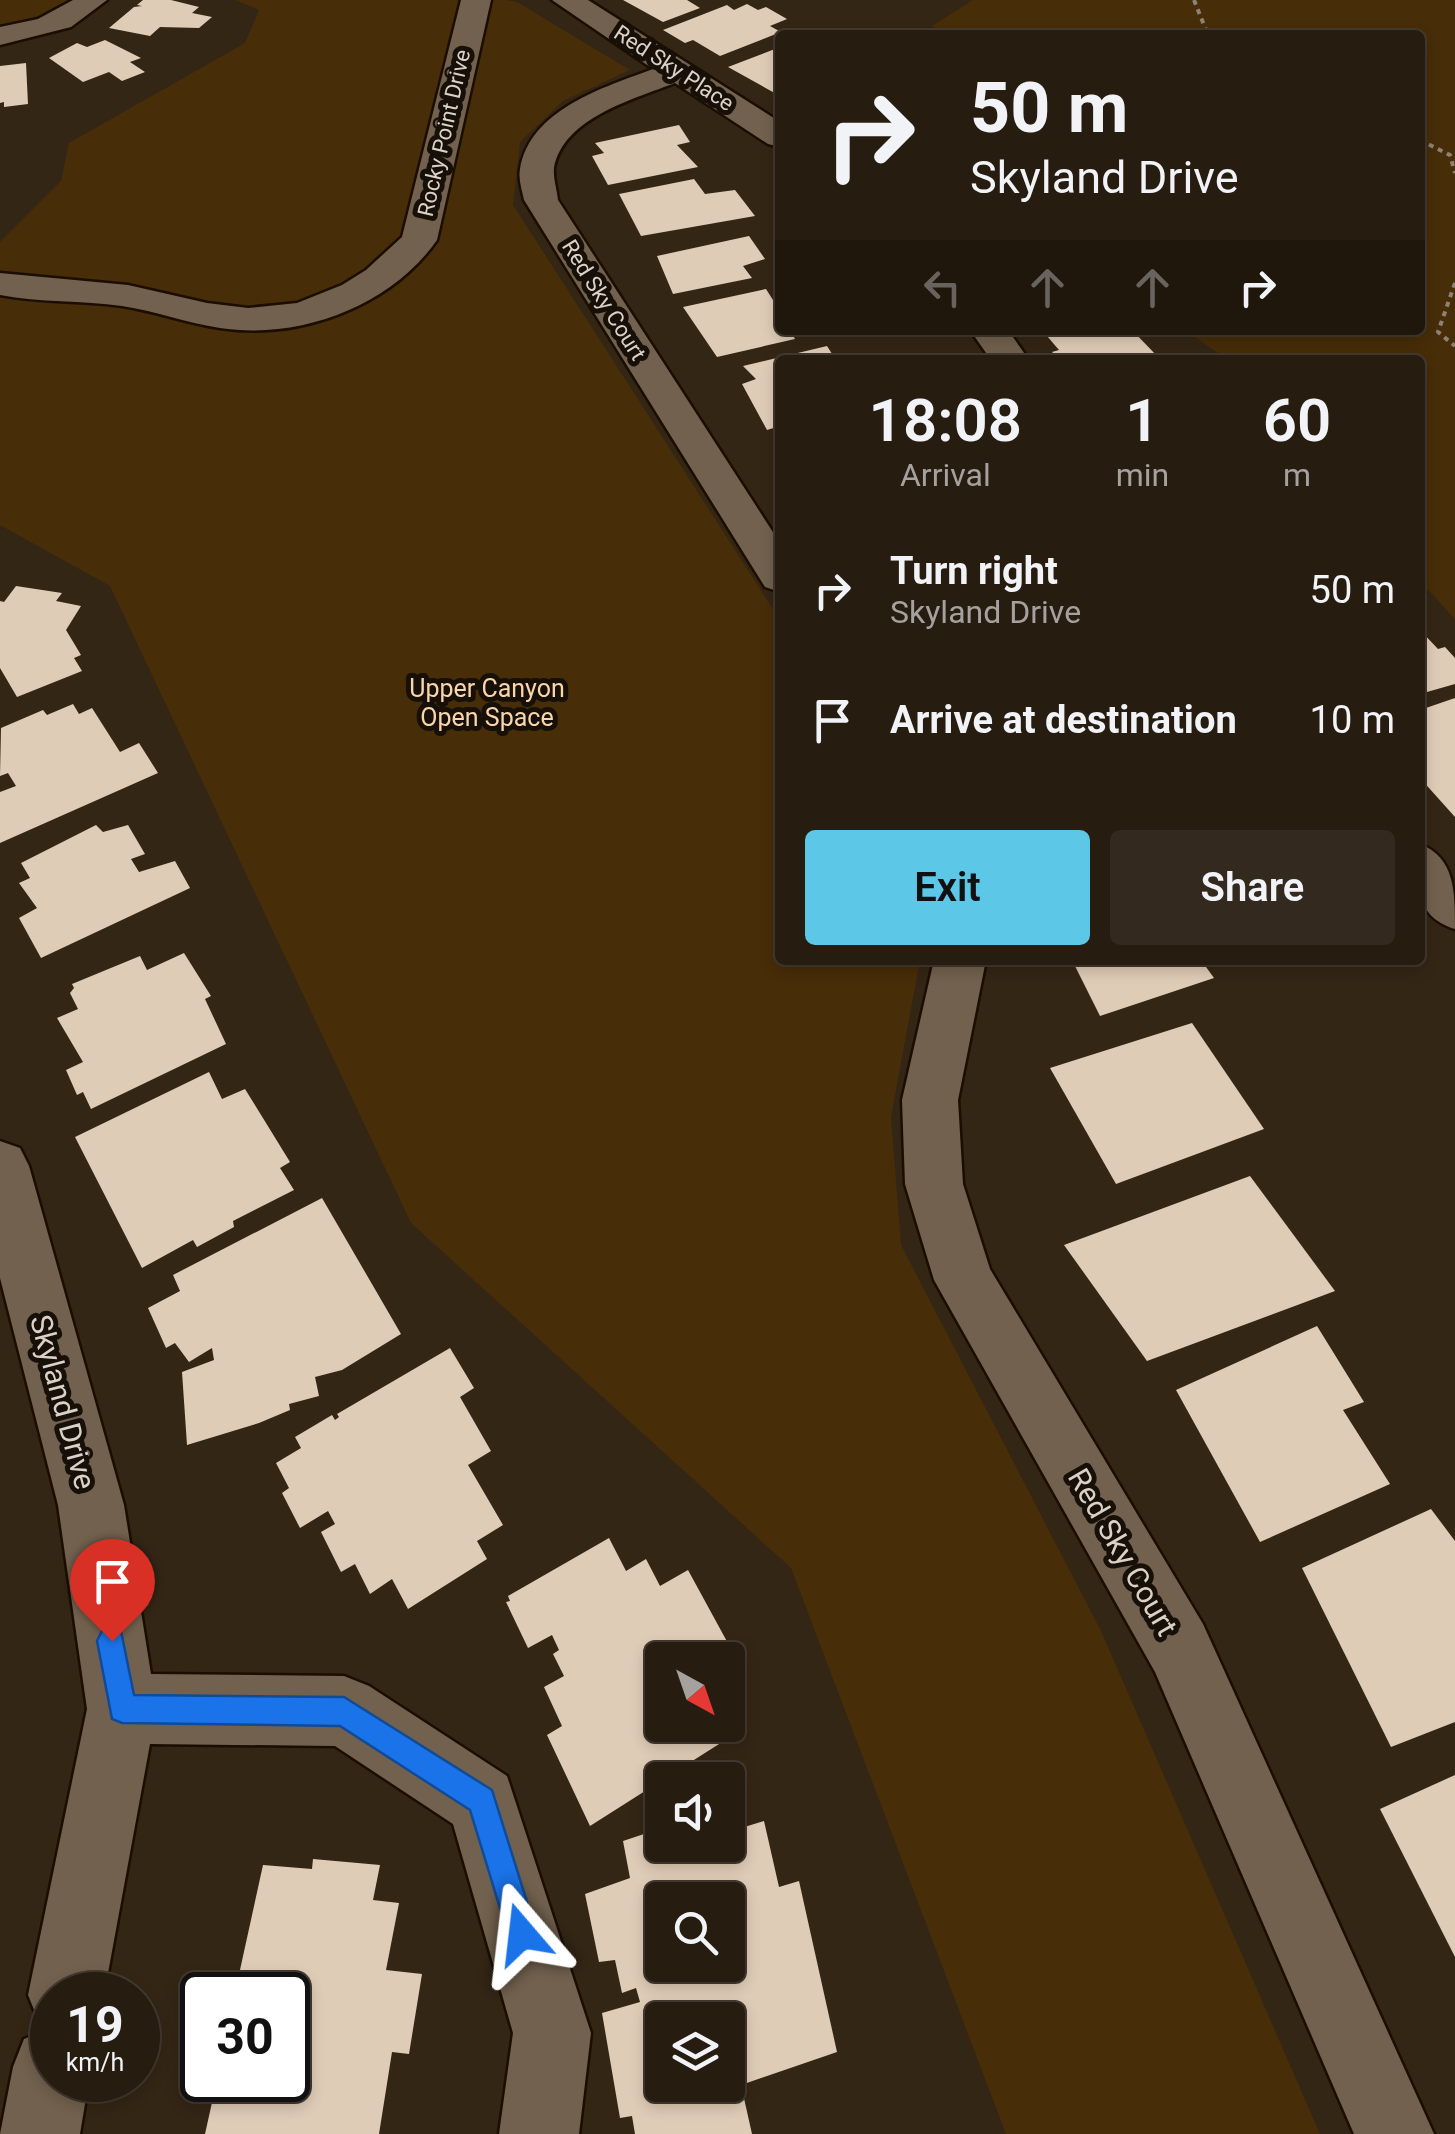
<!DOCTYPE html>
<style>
:root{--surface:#271c10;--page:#33291e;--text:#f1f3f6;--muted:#a4a19f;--line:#433a30;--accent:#5cc7e7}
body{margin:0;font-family:Roboto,sans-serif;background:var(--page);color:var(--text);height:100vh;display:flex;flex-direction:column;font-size:38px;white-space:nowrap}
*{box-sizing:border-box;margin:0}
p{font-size:32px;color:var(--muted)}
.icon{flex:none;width:55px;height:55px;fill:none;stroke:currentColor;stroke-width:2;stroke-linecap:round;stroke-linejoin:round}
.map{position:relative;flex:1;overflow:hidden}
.details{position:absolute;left:775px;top:355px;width:650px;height:610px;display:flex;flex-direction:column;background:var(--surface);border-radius:10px;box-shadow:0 5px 15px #0003,0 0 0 2px var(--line)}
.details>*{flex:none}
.guide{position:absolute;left:775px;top:30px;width:650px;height:305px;border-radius:10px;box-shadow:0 5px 15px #0003,0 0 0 2px var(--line);background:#271c10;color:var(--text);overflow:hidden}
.needle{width:65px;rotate:140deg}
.fabs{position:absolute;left:645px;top:1642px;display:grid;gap:20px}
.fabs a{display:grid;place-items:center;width:100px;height:100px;border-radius:10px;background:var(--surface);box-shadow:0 5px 15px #0003,0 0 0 2px var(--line);font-size:50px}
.speed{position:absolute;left:30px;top:1972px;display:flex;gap:20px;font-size:50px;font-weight:700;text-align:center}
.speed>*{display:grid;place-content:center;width:130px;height:130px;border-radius:50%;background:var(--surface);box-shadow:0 5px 15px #0003,0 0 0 2px var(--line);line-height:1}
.speed small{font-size:25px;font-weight:400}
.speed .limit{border:5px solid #111;border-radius:15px;background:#fff;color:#111}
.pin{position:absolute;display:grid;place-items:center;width:85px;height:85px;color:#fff;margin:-102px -42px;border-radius:50% 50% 50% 0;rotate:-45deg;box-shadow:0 0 10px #0007}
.pin .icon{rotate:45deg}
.me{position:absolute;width:110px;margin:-55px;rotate:343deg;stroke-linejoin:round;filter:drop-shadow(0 0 8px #0008)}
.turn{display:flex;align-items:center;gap:35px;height:210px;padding:0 30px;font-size:45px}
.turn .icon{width:130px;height:130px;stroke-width:2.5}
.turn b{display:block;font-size:70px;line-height:85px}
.lanes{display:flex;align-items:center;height:95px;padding:0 30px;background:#0003;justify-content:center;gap:50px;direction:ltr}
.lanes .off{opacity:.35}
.eta{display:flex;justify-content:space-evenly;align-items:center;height:170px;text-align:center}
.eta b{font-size:60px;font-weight:600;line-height:70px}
.action{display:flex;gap:20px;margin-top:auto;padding:20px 30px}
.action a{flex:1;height:115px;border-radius:10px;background:var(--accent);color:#111;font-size:40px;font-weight:600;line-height:115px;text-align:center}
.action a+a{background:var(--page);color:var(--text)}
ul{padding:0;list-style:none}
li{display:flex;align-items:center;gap:30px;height:130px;padding:0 30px}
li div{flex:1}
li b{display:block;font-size:38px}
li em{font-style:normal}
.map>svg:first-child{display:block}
.green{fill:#472d08}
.building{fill:#dfccb7;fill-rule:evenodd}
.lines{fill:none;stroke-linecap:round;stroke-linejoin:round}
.street-casing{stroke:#1b0e01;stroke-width:5}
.path{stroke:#8d8274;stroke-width:4;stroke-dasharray:5 5;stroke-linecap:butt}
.street{fill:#72614e;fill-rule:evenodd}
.route{fill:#1a73e8;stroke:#114b97;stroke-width:2.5}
.labels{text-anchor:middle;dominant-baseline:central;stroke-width:10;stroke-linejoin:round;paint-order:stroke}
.far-street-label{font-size:22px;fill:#dbd1c7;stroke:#171009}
.park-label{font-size:25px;fill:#fad5aa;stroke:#171009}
.near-street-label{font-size:30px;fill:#dbd1c7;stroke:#171009}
</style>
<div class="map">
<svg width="1455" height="2134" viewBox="0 0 1455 2134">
<rect width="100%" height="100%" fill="#342615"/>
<g class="green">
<polygon points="0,0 74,0 47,19 0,32"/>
<polygon points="235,0 506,0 517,2 630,70 563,101 520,142 513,205 780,620 780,960 920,960 891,1117 901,1245 1101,1631 1320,2134 1006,2134 791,1568 411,1223 110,586 0,525 0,242 61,181 69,143 245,43 259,10"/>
<polygon points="973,0 1455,0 1455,619 1420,581 1420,360 1228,360 1185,330 1420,330 1420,35 946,35 932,26"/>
</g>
<g class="building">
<polygon points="143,0 171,0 199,7 192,13 212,17 199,28 160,27 150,36 109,28 134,7 142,6 137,5"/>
<polygon points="623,0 687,0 700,8 663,22"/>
<polygon points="747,4 758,10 766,7 787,19 770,26 781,32 720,56 693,40 685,43 663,30 727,5 734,10"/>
<polygon points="105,40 141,58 130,62 145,72 122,81 109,72 83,82 49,58 77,43 87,47"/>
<polygon points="780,47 780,96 728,67"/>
<polygon points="26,63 28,104 4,107 4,102 0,103 0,66"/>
<polygon points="679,125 690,142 677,145 698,167 608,185 592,156 604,153 595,143"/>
<polygon points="694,179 705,194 735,190 755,216 641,236 619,194"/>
<polygon points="749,236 765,259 743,266 752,278 673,294 657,256"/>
<polygon points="766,289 780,311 780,330 790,330 795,339 717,357 683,307"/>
<polygon points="1054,330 1132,330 1159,358 1060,360 1052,352 1059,350 1047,336 1057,334"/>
<polygon points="827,346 836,360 780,360 780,426 767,430 742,384 756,379 743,366"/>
<polygon points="16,586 62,593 56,601 81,606 66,630 81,655 74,658 82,671 17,697 0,668 0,601 4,602"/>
<polygon points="1420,630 1438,649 1445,647 1455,658 1455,684 1420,694"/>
<polygon points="1455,698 1455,817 1420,778 1420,710"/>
<polygon points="73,704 79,714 92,708 120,752 139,743 158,773 0,843 0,792 16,786 8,773 0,776 1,728 43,710 47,715"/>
<polygon points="96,825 103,832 128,825 145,854 131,859 139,872 175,861 190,888 41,958 19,918 37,908 19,883 30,878 21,863"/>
<polygon points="184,953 211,996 205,999 226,1044 91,1109 83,1092 77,1095 66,1070 83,1062 57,1018 78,1009 70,993 74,988 72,984 140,956 147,970"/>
<polygon points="1072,960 1201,960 1214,978 1100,1016"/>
<polygon points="1192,1023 1264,1129 1116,1184 1050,1068"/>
<polygon points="209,1072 222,1099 245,1089 290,1162 280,1168 294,1190 233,1221 234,1227 197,1247 193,1240 142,1268 75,1137"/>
<polygon points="1250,1176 1335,1291 1147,1361 1064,1245"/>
<polygon points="322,1198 401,1334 342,1370 315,1377 319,1396 289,1404 290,1410 259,1423 187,1445 182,1372 214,1360 212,1348 189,1362 175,1343 166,1348 148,1308 180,1291 173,1275"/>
<polygon points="1317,1326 1364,1402 1343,1410 1390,1484 1260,1542 1176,1390"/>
<polygon points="450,1348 474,1388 460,1397 491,1451 468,1465 503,1525 477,1541 487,1559 408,1609 392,1579 370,1594 355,1564 341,1572 321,1532 335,1524 328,1511 300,1528 282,1493 289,1488 276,1463 301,1448 295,1437 332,1415 335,1420 339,1417 337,1414"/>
<polygon points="1431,1509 1455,1541 1455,1722 1391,1747 1302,1568"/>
<polygon points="609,1538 626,1571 646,1559 660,1586 688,1570 730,1647 708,1660 662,1660 662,1725 728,1725 728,1712 738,1732 590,1826 547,1735 562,1726 544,1687 564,1676 553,1654 559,1650 552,1635 528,1648 506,1602 510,1601 508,1596"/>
<polygon points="1455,1775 1455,1957 1380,1809"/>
<path d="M764,1821L779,1887L799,1881L837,2052L741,2085L752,2134H635L632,2116L620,2118L602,2013L640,2002L636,1988L622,1993L615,1960L599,1962L585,1894L630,1878L623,1841L662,1828V1845H728V1832ZM662,1900H728V1965H662ZM662,2020H728V2085H662Z"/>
<polygon points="313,1859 380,1865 373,1900 399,1903 386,1970 422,1974 409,2054 392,2052 379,2134 205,2134 217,2080 288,2080 288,1995 216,1995 220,1977 238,1979 263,1865 312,1869"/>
</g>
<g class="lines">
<g class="street-casing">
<g id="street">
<polygon points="73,0 107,0 71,27 0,45 0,27 38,19"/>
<path d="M461,0H491L437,240C390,307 299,340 220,328C187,323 155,311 122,306C82,300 40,303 0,295V273L128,285L207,303L248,308L297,303L342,285L366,270L402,237Z"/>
<path d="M552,0H588L780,122V147L768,144L675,83C634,99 563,118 554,168C553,178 557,190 558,200L780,543V592L765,587L524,200C522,190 518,179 520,169C530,109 605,87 653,69Z"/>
<polygon points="970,330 1008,330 1029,360 991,360"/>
<path d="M1420,844C1455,858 1455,891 1455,929C1411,915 1420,882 1420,844Z"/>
<polygon points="934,960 986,960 958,1100 963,1184 990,1269 1203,1624 1434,2134 1354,2134 1155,1672 934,1280 905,1184 902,1100"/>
<polygon points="0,1141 20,1148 29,1166 124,1505 151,1674 344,1676 369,1686 507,1776 591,2033 579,2134 499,2134 513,2033 453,1824 335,1746 150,1744 104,1995 52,1995 52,2028 39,2022 28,1995 87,1709 58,1505 0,1278"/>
<polygon points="52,2028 52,2080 89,2080 80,2134 0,2134 13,2067 24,2039"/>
</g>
</g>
<g class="path">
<polyline points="1194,0 1208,35"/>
<polyline points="1420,140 1450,155 1455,173"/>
<polyline points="1455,283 1438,332 1455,346"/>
</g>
<use href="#street" class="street"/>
</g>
<polygon class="route" points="112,1627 121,1631 134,1695 344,1697 492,1790 537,1934 533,1944 522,1949 511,1944 470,1810 340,1726 122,1723 112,1719 97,1641 102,1631"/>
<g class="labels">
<g class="far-street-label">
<text transform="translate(674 68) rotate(33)">Red Sky Place</text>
<text transform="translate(444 133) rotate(-77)">Rocky Point Drive</text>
<text transform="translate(604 300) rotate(58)">Red Sky Court</text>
</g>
<g class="park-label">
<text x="487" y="688">Upper Canyon<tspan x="487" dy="29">Open Space</tspan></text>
</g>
<g class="near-street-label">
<text transform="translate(63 1402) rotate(75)">Skyland Drive</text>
<text transform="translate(1123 1552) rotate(60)">Red Sky Court</text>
</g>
</g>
</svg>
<div class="fabs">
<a><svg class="needle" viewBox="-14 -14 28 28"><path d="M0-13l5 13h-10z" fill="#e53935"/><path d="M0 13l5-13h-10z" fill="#a4a19f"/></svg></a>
<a><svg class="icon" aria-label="sound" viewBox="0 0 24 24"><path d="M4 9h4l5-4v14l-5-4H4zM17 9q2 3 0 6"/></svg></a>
<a><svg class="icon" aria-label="search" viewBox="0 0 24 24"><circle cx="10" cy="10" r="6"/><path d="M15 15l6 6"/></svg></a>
<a><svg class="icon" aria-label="layers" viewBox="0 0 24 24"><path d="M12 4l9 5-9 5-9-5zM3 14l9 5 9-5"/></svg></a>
</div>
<div class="speed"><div>19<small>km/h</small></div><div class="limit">30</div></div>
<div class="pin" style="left:112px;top:1641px;background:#d93025"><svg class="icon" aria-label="arrive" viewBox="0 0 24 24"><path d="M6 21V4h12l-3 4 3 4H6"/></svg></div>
<svg class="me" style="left:522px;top:1934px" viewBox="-20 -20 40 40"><path d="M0-17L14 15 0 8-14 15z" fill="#1a73e8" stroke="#fff" stroke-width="4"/></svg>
<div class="guide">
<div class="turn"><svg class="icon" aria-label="right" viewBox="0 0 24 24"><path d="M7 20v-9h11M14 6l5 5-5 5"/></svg><div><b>50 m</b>Skyland Drive</div></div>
<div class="lanes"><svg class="icon off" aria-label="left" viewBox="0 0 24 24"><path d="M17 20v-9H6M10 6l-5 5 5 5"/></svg><svg class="icon off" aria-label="ahead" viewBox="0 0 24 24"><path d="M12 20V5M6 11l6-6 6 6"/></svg><svg class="icon off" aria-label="ahead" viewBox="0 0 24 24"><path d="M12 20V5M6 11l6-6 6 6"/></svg><svg class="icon" aria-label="right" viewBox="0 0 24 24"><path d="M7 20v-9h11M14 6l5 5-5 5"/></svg></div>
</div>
<section class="details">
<div class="eta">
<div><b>18:08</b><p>Arrival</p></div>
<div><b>1</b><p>min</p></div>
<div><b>60</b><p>m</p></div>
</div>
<ul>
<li><svg class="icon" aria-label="right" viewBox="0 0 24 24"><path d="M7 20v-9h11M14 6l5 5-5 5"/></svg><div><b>Turn right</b><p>Skyland Drive</p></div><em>50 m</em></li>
<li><svg class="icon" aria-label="arrive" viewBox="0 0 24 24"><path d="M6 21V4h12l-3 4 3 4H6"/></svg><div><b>Arrive at destination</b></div><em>10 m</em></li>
</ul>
<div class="action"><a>Exit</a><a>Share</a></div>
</section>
</div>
